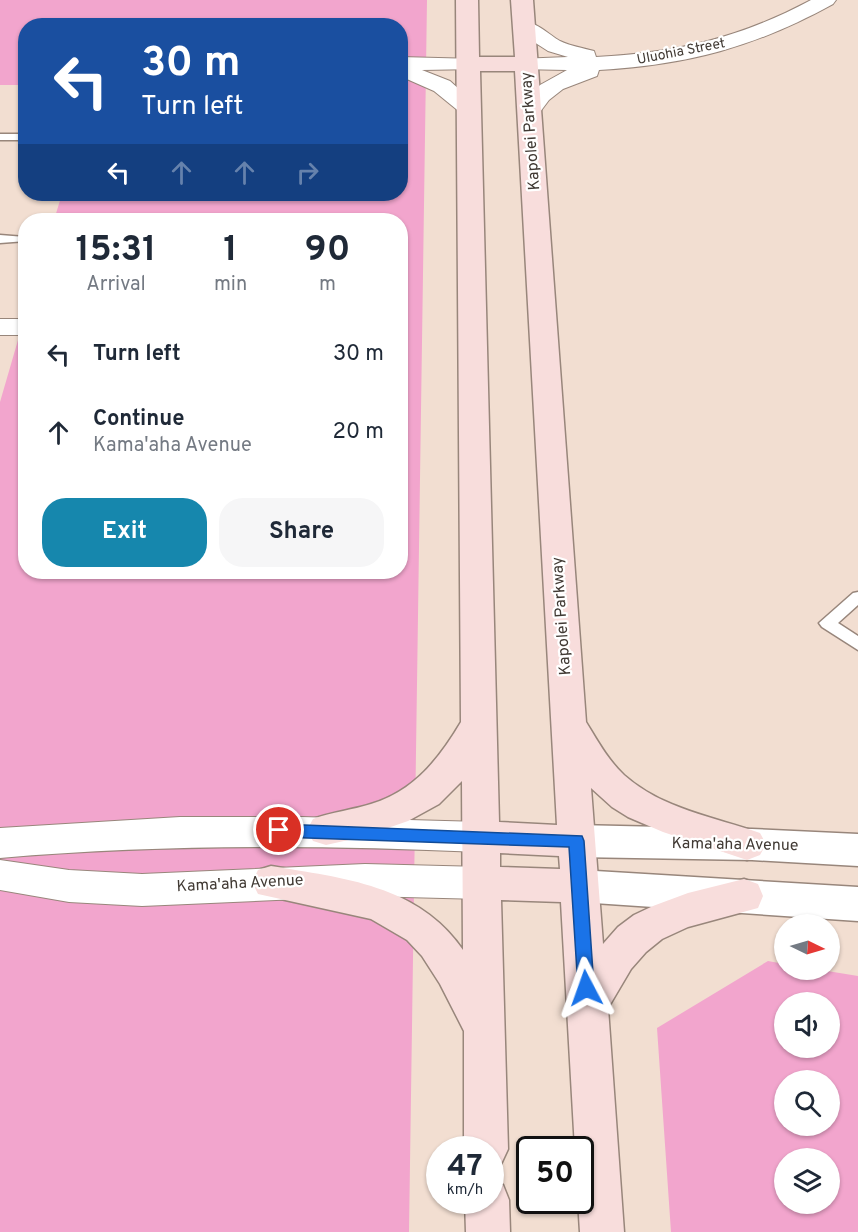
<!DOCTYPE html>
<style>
:root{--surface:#fff;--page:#f6f6f7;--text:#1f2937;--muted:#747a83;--accent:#1687ad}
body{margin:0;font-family:Overpass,sans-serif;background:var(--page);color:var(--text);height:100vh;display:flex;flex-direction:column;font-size:22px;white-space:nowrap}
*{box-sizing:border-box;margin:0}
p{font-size:20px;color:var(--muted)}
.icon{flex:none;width:33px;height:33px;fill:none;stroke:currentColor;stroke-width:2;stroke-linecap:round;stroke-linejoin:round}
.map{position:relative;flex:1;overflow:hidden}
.sheet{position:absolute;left:18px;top:213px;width:390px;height:366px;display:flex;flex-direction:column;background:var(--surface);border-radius:24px;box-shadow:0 2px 4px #0004}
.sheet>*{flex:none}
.guide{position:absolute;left:18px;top:18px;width:390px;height:183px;border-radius:24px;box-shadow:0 2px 4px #0004;background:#1a4fa0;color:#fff;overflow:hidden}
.needle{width:39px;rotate:95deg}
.buttons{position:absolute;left:774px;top:914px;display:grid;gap:12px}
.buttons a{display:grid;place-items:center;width:66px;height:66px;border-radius:50%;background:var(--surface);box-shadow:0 2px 4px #0004;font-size:30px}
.speed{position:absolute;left:426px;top:1136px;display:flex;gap:12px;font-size:30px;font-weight:700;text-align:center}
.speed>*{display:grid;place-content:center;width:78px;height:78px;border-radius:50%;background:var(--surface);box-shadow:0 2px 4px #0004;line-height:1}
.speed small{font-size:15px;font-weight:400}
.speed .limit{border:3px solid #111;border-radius:9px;background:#fff;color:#111}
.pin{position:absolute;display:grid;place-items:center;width:51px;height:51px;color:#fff;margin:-26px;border:3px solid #fff;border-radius:50%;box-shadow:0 2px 6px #0007}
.me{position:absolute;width:66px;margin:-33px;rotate:356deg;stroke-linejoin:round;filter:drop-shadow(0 0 4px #0008)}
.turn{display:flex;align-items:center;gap:21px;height:126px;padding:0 24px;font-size:27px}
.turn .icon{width:78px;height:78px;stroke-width:2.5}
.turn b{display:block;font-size:42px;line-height:51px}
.lanes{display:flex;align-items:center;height:57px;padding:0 24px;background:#0003;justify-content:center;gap:30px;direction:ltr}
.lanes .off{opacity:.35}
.eta{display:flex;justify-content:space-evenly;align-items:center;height:102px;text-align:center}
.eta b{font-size:36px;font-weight:700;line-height:42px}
.action{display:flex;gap:12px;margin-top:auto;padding:12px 24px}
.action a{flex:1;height:69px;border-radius:24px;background:var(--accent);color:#fff;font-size:24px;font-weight:700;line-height:69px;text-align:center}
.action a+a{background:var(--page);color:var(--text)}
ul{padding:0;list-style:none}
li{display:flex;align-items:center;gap:18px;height:78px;padding:0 24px}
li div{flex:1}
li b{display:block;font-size:22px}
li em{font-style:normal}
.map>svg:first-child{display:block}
.green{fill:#f2a5cd;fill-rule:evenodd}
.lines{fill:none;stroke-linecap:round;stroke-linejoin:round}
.service-casing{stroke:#98867b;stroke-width:3}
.minor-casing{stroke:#98867b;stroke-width:2}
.tertiary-casing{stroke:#98867b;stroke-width:3}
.secondary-casing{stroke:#98867b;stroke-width:3}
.service{fill:#fff;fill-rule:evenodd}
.minor{fill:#fff;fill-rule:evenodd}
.tertiary{fill:#fff;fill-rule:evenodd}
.secondary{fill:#f8dddc;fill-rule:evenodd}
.route{fill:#1a73e8;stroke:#114b97;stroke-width:1.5}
.labels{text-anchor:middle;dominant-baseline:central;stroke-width:4.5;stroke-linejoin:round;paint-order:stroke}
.far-street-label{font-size:14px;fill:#413a34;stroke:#fff}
.street-label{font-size:16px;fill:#413a34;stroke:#fff}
</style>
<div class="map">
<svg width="858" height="1232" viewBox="0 0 858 1232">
<rect width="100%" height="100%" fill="#f2ded1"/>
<g class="green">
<polygon points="0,0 427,0 409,1232 0,1232 0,402 25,316 26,572 400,572 400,220 54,220 62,194 400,194 400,26 26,26 25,85 0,85"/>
<path d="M768,961L784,964V969H815L858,976V1232H671L657,1028ZM784,1002H830V1047H784ZM784,1080H830V1125H784ZM784,1158H830V1203H784Z"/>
</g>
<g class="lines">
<g class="service-casing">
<g id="service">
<rect x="0" y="134" width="26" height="6"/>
<polygon points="0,235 25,237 26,241 0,243"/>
<polygon points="858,592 858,605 838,623 858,636 858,650 822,627 819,623 853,593"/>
</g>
</g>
<g class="minor-casing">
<g id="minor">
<path d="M811,0H836L833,4C755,47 688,65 599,70L597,76L563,89L549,100L537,116L529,118L521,116L518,111L540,85L567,70L518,69L515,64L518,59L568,57L548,51L517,31L514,27L517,23C534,18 546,33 560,41C570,46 583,48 594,51L596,57C676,53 740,38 811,0Z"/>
<polygon points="400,57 477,59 480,64 477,69 422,70 450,81 480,108 477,113 469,115 461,113 434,91 400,76"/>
<rect x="0" y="319" width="26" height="16"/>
<path d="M180,817H301L481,822L494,826L499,837L494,848L481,852C320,845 160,844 0,858V828Z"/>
<polygon points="0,860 69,870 142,874 365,864 482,867 495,872 500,883 495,894 482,899 365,896 142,906 69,902 0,890"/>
</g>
</g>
<g class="tertiary-casing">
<g id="tertiary">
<polygon points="576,825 752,829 858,834 858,866 752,860 576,857 563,852 557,841 563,830"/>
<polygon points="579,870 858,887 858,921 579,902 566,898 560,886 566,874"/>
</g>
</g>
<g class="secondary-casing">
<g id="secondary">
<path d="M456,0H478L479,57H515L511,0H533L586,722C597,740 608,760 624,775C662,809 714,817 760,833L766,844L760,855L747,860L663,832L628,817L612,807L591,788L603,944L618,927L634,915L653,906L688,893L744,879L758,884L763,896L758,908L688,927L662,939L646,952L631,969L608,1008L624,1232H580L578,1200H580V1149H575L561,902L501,900L508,1149L501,1164L490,1168V1149H464V1031L440,984L422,956L407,940L371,919L258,894L252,882L258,870L271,866C343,878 419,885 463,950L462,781L439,804L408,821L362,837L326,845L313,841L307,830L313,819C332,812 352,810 371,804C414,791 439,759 461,722ZM480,71H515L557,825L499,822ZM500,853L559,856L560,869L500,867Z"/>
<polygon points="490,1180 503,1185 509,1200 510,1232 466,1232 465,1200 490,1200"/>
</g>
</g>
<use href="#service" class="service"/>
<use href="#minor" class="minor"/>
<use href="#tertiary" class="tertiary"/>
<use href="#secondary" class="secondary"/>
</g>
<polygon class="route" points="279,824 582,836 584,841 594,988 592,993 586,995 580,993 578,988 569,847 279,837 273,835 271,830 273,826"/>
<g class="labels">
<g class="far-street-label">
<text transform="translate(681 52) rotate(-11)">Uluohia Street</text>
</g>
<g class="street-label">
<text transform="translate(531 131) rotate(-94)">Kapolei Parkway</text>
<text transform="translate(562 616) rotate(-94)">Kapolei Parkway</text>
<text transform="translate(735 845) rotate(1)">Kama'aha Avenue</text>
<text transform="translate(240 884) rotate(-3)">Kama'aha Avenue</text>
</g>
</g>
</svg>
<div class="buttons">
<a><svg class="needle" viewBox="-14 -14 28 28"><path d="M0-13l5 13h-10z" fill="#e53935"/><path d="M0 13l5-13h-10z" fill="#747a83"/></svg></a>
<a><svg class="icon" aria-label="sound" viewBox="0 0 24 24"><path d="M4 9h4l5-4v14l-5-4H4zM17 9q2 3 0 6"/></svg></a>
<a><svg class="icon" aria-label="search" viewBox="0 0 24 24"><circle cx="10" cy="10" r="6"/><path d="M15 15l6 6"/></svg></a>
<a><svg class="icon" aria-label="layers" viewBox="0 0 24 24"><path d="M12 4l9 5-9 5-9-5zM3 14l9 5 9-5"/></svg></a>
</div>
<div class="speed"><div>47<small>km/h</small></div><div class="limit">50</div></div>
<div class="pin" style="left:279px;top:830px;background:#d93025"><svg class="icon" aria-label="arrive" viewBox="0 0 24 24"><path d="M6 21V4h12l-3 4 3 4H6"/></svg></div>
<svg class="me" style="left:586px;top:988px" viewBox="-20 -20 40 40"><path d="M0-17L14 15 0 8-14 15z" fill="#1a73e8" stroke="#fff" stroke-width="4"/></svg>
<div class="guide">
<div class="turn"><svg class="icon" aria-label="left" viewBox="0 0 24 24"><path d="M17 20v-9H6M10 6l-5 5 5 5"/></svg><div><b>30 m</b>Turn left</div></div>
<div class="lanes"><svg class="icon" aria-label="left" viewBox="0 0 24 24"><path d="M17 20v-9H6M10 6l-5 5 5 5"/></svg><svg class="icon off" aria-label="ahead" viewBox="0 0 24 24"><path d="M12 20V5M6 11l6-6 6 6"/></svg><svg class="icon off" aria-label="ahead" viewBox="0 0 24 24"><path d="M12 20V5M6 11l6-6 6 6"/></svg><svg class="icon off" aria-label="right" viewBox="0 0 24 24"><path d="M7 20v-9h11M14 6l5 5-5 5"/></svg></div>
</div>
<section class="sheet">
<div class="eta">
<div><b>15:31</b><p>Arrival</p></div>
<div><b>1</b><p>min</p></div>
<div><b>90</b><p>m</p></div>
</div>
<ul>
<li><svg class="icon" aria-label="left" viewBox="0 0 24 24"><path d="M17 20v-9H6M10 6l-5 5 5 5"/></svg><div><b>Turn left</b></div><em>30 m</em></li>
<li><svg class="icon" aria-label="ahead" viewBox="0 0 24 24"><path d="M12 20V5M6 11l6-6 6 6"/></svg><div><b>Continue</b><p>Kama'aha Avenue</p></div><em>20 m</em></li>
</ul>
<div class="action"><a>Exit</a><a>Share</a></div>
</section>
</div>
